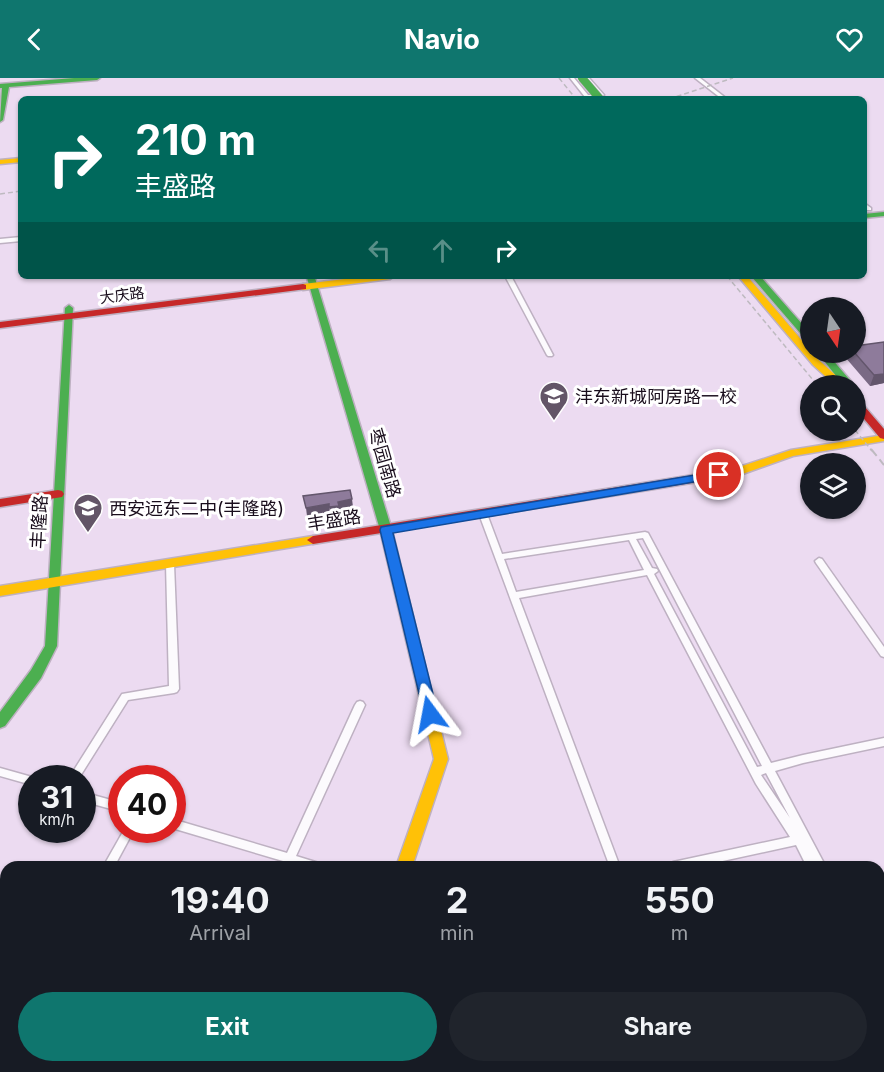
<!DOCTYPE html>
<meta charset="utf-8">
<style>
:root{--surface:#171b24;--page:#20242c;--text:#f1f3f6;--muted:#9ea1a6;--accent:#0f766e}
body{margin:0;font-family:Inter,"Noto Sans SC",sans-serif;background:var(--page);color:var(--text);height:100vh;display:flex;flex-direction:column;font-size:22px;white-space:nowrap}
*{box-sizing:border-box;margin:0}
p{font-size:20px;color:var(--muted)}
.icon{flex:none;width:33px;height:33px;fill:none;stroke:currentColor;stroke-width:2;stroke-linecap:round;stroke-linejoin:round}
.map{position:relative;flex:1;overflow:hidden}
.panel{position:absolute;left:0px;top:783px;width:885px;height:212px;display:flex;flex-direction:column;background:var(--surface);border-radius:18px 18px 0 0;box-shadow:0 2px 4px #0004}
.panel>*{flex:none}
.banner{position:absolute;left:18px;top:18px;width:849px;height:183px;border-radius:9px;box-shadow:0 2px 4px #0004;background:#00695c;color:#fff;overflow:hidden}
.needle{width:39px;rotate:167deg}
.buttons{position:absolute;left:800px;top:219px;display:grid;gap:12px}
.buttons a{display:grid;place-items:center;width:66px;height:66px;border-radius:50%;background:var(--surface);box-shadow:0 2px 4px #0004;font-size:30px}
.speed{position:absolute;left:18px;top:687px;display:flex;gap:12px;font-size:30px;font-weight:700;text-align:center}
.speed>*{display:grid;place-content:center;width:78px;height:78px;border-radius:50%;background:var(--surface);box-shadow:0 2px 4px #0004;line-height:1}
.speed small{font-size:15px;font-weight:400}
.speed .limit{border:9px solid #d22;background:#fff;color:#111}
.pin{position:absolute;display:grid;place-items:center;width:51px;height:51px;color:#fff;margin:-26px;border:3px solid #fff;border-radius:50%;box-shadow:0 2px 6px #0007}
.me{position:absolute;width:66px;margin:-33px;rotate:347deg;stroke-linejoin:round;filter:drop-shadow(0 0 4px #0008)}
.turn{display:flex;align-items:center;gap:21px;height:126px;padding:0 18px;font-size:27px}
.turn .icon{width:78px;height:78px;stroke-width:2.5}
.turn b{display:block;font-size:42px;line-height:51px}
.lanes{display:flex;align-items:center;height:57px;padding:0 18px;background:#0003;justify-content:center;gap:30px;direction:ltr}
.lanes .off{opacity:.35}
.eta{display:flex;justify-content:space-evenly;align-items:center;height:102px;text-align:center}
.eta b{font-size:36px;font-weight:700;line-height:42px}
.cta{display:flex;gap:12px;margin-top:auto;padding:12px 18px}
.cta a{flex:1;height:69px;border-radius:36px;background:var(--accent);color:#fff;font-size:24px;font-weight:700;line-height:69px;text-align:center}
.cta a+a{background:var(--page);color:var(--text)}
header{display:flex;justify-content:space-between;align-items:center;height:78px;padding:0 18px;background:var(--accent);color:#fff;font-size:27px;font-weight:700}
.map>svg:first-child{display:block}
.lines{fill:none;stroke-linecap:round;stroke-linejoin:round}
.street-casing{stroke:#beb1c2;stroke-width:3}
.fast-casing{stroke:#beb1c2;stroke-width:3}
.slow-casing{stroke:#beb1c2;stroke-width:3}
.jam-casing{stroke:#beb1c2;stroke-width:3}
.street{fill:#fcfafd;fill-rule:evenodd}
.fast{fill:#4caf50;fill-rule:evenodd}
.slow{fill:#ffc107;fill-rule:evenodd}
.jam{fill:#c62828;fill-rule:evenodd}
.rail-far1{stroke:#bebac0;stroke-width:1.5;stroke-dasharray:5 3;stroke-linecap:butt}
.rail{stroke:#bebac0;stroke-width:2;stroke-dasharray:9 4.5;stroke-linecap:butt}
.fast-bridge-casing{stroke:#beb1c2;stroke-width:9;stroke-linecap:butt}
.fast-bridge{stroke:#4caf50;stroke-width:8}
.wall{fill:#7a6a85}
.shaded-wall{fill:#63566c}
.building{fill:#8e7b9b;stroke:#63566c;stroke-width:1.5}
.route{fill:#1a73e8;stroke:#114b97;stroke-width:1.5}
.labels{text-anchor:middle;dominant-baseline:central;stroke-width:6;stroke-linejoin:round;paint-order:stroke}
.far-street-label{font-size:15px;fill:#190d1c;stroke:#fff}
.poi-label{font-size:18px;fill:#190d1c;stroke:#fff;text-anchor:start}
.street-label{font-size:18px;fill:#190d1c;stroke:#fff}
</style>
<header><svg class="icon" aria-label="back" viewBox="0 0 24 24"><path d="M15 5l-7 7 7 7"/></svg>Navio<svg class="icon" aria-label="heart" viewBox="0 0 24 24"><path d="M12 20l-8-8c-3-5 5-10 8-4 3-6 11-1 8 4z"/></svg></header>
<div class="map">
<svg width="884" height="994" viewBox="0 0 884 994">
<rect width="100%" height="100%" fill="#ecdbf1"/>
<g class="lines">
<g class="street-casing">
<g id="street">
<polygon points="570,0 574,0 588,17 599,17 585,0 589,0 604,17 601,19 585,19"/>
<polygon points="695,0 700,0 727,21 722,21"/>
<polygon points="864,125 871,130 871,132 867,132 864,130"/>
<polygon points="21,159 21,163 0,165 0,161"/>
<polygon points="505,198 511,198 553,277 552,278 548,278 547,277"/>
<path d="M483,433L487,436L502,476L645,454L648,455L771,685L803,677L884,660V668L803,685L775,693L826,789H807L796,767L695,789H668L669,786L673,784L790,759L756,706L647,497L519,520L620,789H610L479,436ZM643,460L762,688L757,689L654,496L658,493L657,491L652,490L636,461ZM629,462L644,492L516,514L504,481ZM766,695L790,740L761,697Z"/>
<polygon points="819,480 822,481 884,569 884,579 881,578 816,485 815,483"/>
<polygon points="170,483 174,486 179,611 177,614 174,615 128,622 79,700 69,700 122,616 169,608 166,486"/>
<polygon points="360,623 363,624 365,627 296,778 322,786 323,789 302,789 293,786 291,789 281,789 283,783 172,750 172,741 287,775 355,627 357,624"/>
<polygon points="0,690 32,699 36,700 32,700 32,707 0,698"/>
<polygon points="82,714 122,725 122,734 82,723"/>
<polygon points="124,752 134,752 114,789 103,789"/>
<polygon points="884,875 884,887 879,888 879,876"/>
<path d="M6,960C6,968 9,979 0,983C0,975 0,964 6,960Z"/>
<polygon points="190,988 202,988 200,994 188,994"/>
</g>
</g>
<g class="fast-casing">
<g id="fast">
<polygon points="74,0 100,0 97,2 9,9 3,42 0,44 2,10 0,10 0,6"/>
<polygon points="591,18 595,18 596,19 595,21 589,21"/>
<polygon points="884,134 884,138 864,140 864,136"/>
<polygon points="308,198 315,200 392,452 390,455 382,455 380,452 307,200"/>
<polygon points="751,198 760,198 810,255 810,264 807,263"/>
<polygon points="69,227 73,230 57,568 41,600 5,648 0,650 0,634 31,592 45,568 65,230"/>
<polygon points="817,274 826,274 855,308 844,308"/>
<polygon points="323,988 341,988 339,994 321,994"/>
</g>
</g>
<g class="slow-casing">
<g id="slow">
<polygon points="21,80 21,84 0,86 0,82"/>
<polygon points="370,198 394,198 390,201 303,212 299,209 303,206"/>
<polygon points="738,198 747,198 810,272 810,274 843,304 844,308 836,308 813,287"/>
<polygon points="884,357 884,363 793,378 737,398 732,394 733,391 791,372"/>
<polygon points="386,448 392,452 448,681 412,789 396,789 434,681 380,452"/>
<polygon points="313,458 319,462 317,465 0,518 0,508"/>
</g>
</g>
<g class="jam-casing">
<g id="jam">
<polygon points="303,206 306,207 306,211 0,250 0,244"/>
<polygon points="855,321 859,322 884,351 884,361 880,360 855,330"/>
<polygon points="737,390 741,391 742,394 741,397 313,466 307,462 313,458"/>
<polygon points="58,412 62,413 64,416 62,419 0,429 0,421"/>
</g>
</g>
<use href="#street" class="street"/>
<use href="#fast" class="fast"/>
<use href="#slow" class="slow"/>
<use href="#jam" class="jam"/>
<g class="rail-far1">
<polyline points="559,0 576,21"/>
<polyline points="669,21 733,0"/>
<polyline points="0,116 21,113"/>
<polyline points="727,198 818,308"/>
<polyline points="855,352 872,373"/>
</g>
<polyline class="rail" points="871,371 884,387"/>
<g class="fast-bridge-casing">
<polyline id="fast-bridge" points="582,0 600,21"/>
</g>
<use href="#fast-bridge" class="fast-bridge"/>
</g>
<polygon class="wall" points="884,264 884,305 870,308 845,279 847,274 855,274"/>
<g class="shaded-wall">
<polygon points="884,296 884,305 870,308 874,297"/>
<polygon points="352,421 353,429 339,432 340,436 330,438 329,429 338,424"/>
<polygon points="329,426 329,434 307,438 306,430"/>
</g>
<g class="building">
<polygon points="884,264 884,296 874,297 854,274 855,274 855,268"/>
<polygon points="350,412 352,421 338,424 339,428 329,429 329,426 306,430 303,418"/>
</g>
<polygon class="route" points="719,393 725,397 723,399 393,455 438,636 436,641 430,643 425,641 380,452 381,449"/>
<defs>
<g id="school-pin" transform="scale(1.5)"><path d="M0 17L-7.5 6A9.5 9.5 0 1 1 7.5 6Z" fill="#635567" stroke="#fff"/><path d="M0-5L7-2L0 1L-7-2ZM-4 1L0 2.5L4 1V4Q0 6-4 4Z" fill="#fff"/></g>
</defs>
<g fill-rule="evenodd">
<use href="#school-pin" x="554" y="318"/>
<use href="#school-pin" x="88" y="430"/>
</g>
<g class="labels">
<g class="far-street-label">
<text transform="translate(122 217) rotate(-7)">大庆路</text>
</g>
<g class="poi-label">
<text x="575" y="318">沣东新城阿房路一校</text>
<text x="109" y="430">西安远东二中(丰隆路)</text>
</g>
<g class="street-label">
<text transform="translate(385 385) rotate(74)">枣园南路</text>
<text transform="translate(334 442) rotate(-9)">丰盛路</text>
<text transform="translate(39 444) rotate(-87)">丰隆路</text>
</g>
</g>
</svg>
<div class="buttons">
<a><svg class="needle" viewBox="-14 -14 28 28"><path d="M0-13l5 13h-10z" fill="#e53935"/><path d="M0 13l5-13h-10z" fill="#9ea1a6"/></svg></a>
<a><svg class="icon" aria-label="search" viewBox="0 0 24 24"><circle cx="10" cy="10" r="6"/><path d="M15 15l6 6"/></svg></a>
<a><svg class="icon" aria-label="layers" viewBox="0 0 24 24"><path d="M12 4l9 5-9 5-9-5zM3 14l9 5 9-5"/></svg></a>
</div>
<div class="speed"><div>31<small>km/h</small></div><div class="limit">40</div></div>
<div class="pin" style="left:719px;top:397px;background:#d93025"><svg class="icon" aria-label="arrive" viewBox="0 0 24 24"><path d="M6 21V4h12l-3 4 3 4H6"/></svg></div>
<svg class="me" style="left:430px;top:636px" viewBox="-20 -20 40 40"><path d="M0-17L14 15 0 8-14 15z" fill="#1a73e8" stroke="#fff" stroke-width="4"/></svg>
<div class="banner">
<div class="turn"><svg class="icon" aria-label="right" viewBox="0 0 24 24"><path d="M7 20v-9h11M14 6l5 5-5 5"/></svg><div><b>210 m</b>丰盛路</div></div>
<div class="lanes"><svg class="icon off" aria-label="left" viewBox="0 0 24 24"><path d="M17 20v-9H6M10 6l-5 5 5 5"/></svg><svg class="icon off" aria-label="ahead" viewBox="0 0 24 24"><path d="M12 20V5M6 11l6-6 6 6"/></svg><svg class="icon" aria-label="right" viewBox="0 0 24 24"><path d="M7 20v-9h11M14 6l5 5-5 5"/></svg></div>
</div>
<section class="panel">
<div class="eta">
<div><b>19:40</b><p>Arrival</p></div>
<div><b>2</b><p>min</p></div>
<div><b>550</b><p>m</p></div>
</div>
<div class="cta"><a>Exit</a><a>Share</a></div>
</section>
</div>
